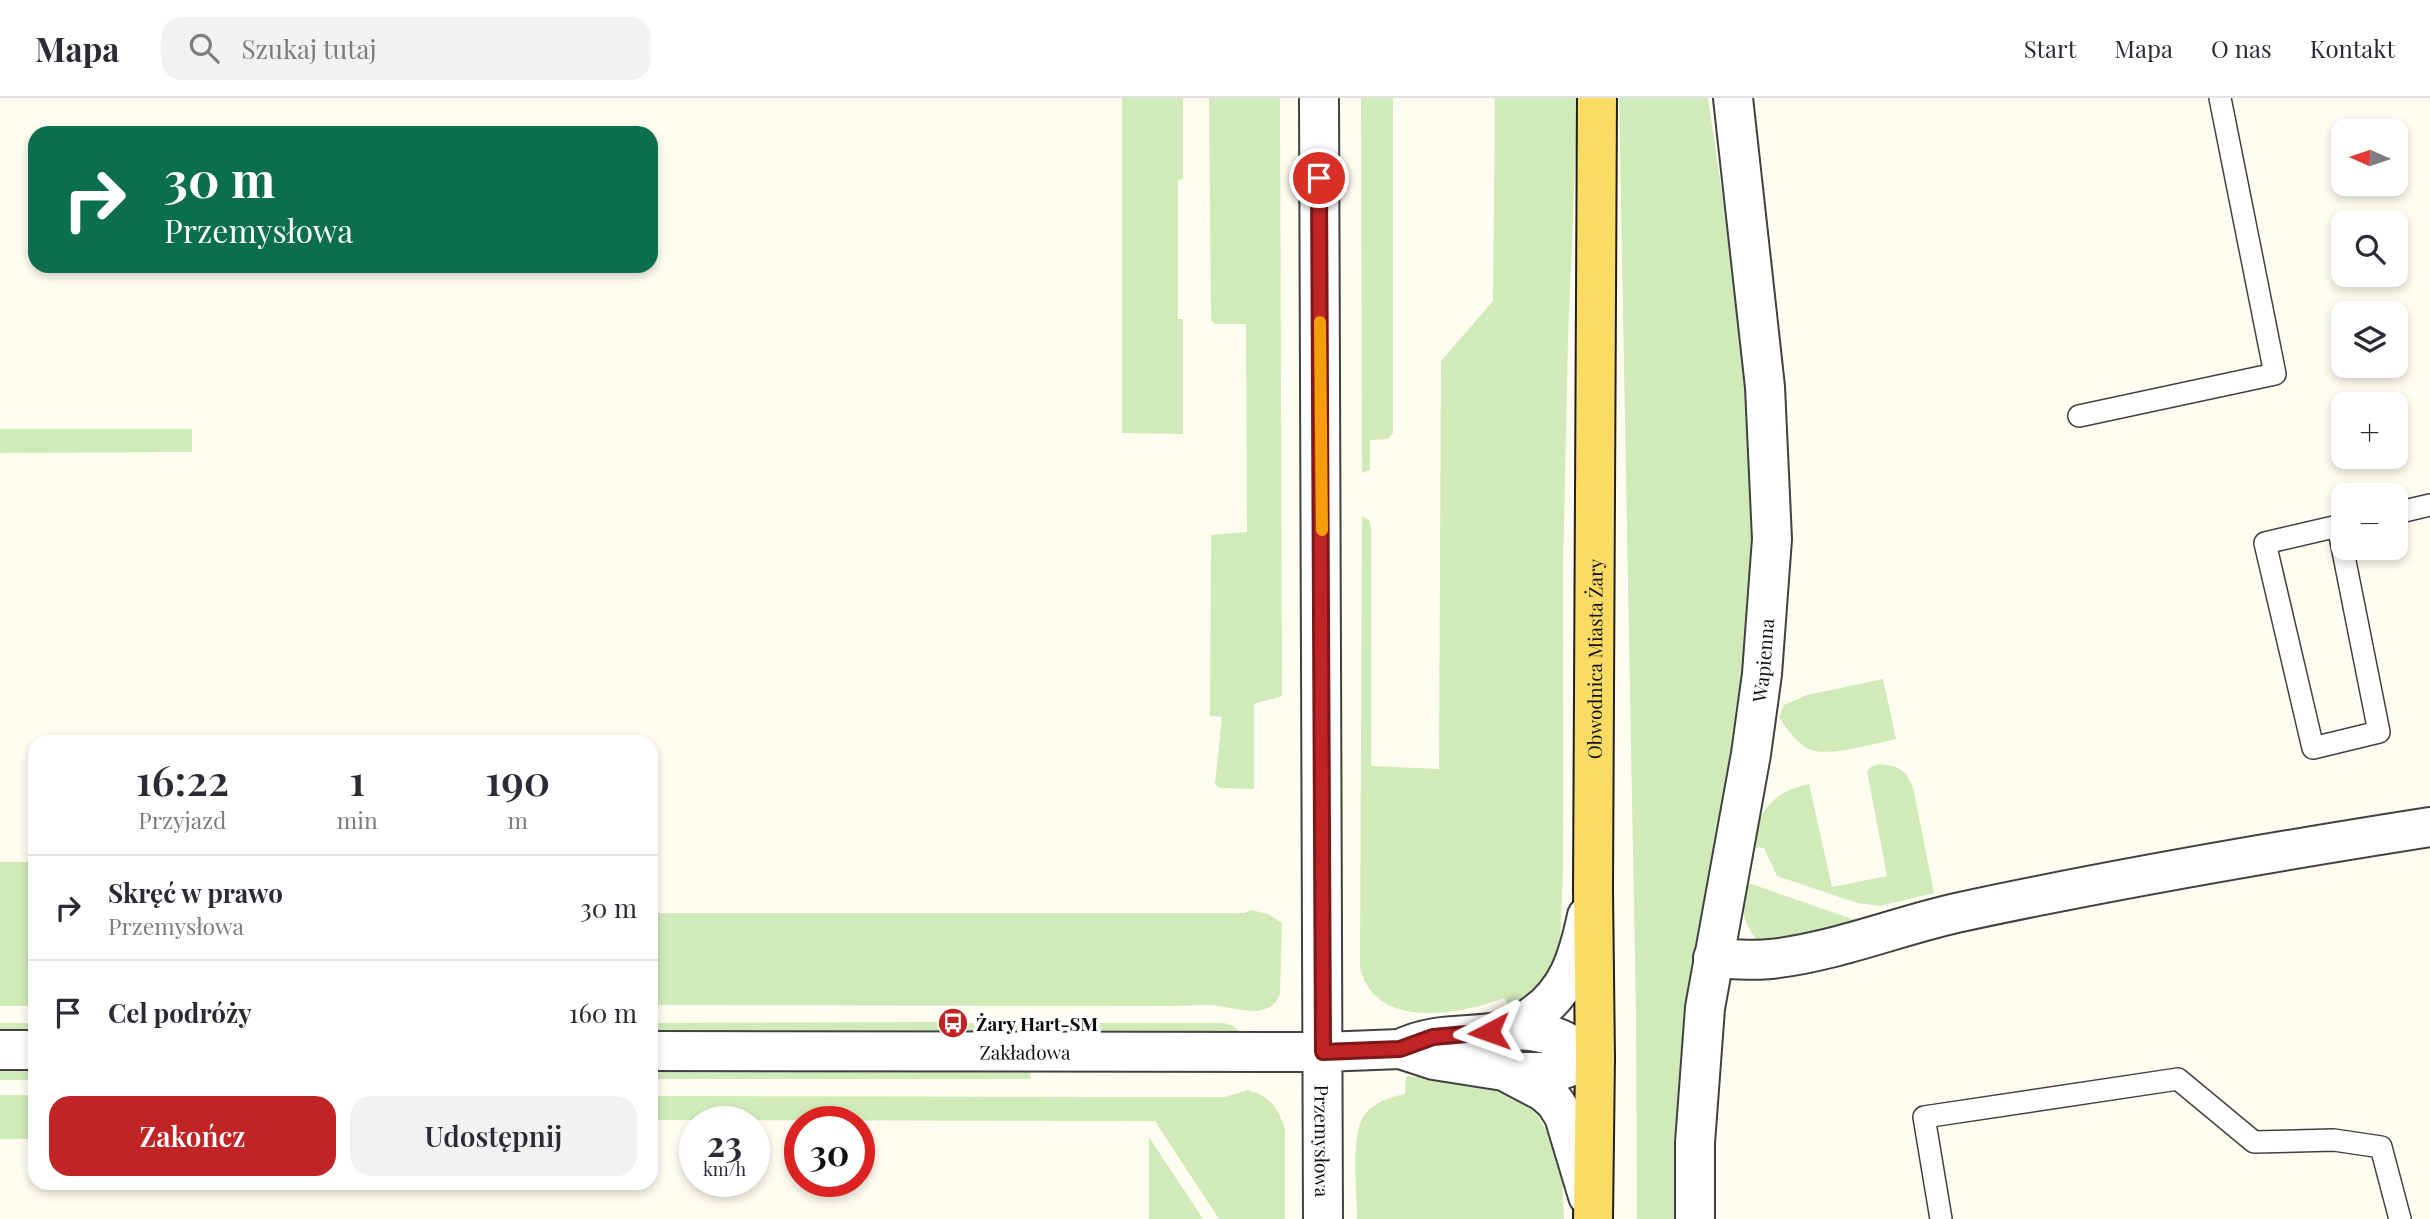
<!DOCTYPE html>
<html lang="pl">
<meta charset="utf-8">
<style>
:root{--surface:#fff;--page:#f2f2f3;--text:#2b2b33;--muted:#7c7c81;--line:#e1e1e2;--accent:#c02425}
body{margin:0;font-family:"Playfair Display",serif;background:var(--page);color:var(--text);height:100vh;display:flex;flex-direction:column;font-size:26px;white-space:nowrap}
*{box-sizing:border-box;margin:0}
p{font-size:23px;color:var(--muted)}
.icon{flex:none;width:38px;height:38px;fill:none;stroke:currentColor;stroke-width:2;stroke-linecap:round;stroke-linejoin:round}
.map{position:relative;flex:1;overflow:hidden}
.panel{position:absolute;left:28px;top:637px;width:630px;height:455px;display:flex;flex-direction:column;background:var(--surface);border-radius:21px;box-shadow:0 4px 10px #0003}
.panel>*{flex:none}
.hud{position:absolute;left:28px;top:28px;width:630px;height:147px;border-radius:21px;box-shadow:0 4px 10px #0003;background:#0b6e4f;color:#fff;overflow:hidden}
.needle{width:46px;rotate:273deg}
.buttons{position:absolute;left:2331px;top:21px;display:grid;gap:14px}
.buttons a{display:grid;place-items:center;width:77px;height:77px;border-radius:14px;background:var(--surface);box-shadow:0 4px 10px #0003;font-size:35px}
.speed{position:absolute;left:679px;top:1008px;display:flex;gap:14px;font-size:35px;font-weight:700;text-align:center}
.speed>*{display:grid;place-content:center;width:91px;height:91px;border-radius:50%;background:var(--surface);box-shadow:0 4px 10px #0003;line-height:1}
.speed small{font-size:18px;font-weight:400}
.speed .limit{border:10px solid #d22;background:#fff;color:#111}
.pin{position:absolute;display:grid;place-items:center;width:60px;height:60px;color:#fff;margin:-30px;border:4px solid #fff;border-radius:50%;box-shadow:0 2px 7px #0007}
.me{position:absolute;width:77px;margin:-38px;rotate:266deg;stroke-linejoin:round;filter:drop-shadow(0 0 5px #0008)}
.turn{display:flex;align-items:center;gap:24px;height:147px;padding:0 21px;font-size:32px}
.turn .icon{width:91px;height:91px;stroke-width:2.5}
.turn b{display:block;font-size:49px;line-height:60px}
.eta{display:flex;justify-content:space-evenly;align-items:center;height:119px;text-align:center}
.eta b{font-size:42px;font-weight:600;line-height:49px}
.cta{display:flex;gap:14px;margin-top:auto;padding:14px 21px}
.cta a{flex:1;height:80px;border-radius:21px;background:var(--accent);color:#fff;font-size:28px;font-weight:600;line-height:80px;text-align:center}
.cta a+a{background:var(--page);color:var(--text)}
ul{padding:0;list-style:none}
li{display:flex;align-items:center;gap:21px;height:105px;padding:0 21px;border-top:2px solid var(--line)}
li div{flex:1}
li b{display:block;font-size:26px}
li em{font-style:normal}
header{display:flex;align-items:center;gap:42px;box-sizing:border-box;height:98px;padding:0 35px;background:var(--surface);border-bottom:2px solid var(--line)}
header strong{font-size:33px}
nav{display:flex;gap:38px;margin-inline-start:auto;font-size:24px}
.search{width:490px;height:63px;background:var(--page);display:flex;align-items:center;gap:18px;box-sizing:border-box;padding:0 24px;border-radius:21px;color:var(--muted);font-size:26px}
.map>svg:first-child{display:block}
.grass{fill:#d0eab9}
.lines{fill:none;stroke-linecap:round;stroke-linejoin:round}
.service-casing{stroke:#414141;stroke-width:24}
.minor-casing{stroke:#414141;stroke-width:42}
.primary-casing{stroke:#1f1f1f;stroke-width:42}
.service{stroke:#fff;stroke-width:21}
.minor{stroke:#fff;stroke-width:38}
.primary{stroke:#fadc65;stroke-width:38}
.route-casing{stroke:#7d1718;stroke-width:18}
.route{stroke:#c02425;stroke-width:12}
.slow{stroke:#f59e0b;stroke-width:12}
.labels{text-anchor:middle;dominant-baseline:central;stroke-width:7;stroke-linejoin:round;paint-order:stroke}
.street-label{font-size:19px;fill:#0e0e0e;stroke:#fff}
.poi-label{font-size:19px;font-weight:bold;fill:#0e0e0e;stroke:#fff;text-anchor:start}
</style>
<header>
<strong>Mapa</strong>
<div class="search"><svg class="icon" aria-label="search" viewBox="0 0 24 24"><circle cx="10" cy="10" r="6"/><path d="M15 15l6 6"/></svg>Szukaj tutaj</div>
<nav><a>Start</a><a>Mapa</a><a>O nas</a><a>Kontakt</a></nav>
</header>
<div class="map">
<svg width="2430" height="1121" viewBox="0 0 2430 1121">
<rect width="100%" height="100%" fill="#fffdf0"/>
<g class="grass">
<polygon points="1122,0 1183,0 1183,81 1178,82 1178,221 1183,221 1183,336 1122,335"/>
<polygon points="1209,0 1280,0 1282,598 1254,606 1254,691 1220,690 1215,686 1222,619 1210,618 1211,437 1247,434 1246,226 1215,226 1211,222"/>
<polygon points="1361,0 1393,0 1393,335 1388,341 1370,342 1370,372 1362,375"/>
<path d="M1495,0H1578L1568,240L1563,474V774L1560,845L1553,874L1536,894L1510,910L1504,900C1459,917 1374,933 1360,869L1362,418L1369,422L1371,428V668L1439,671L1441,263L1493,203Z"/>
<polygon points="1619,0 1708,0 1737,198 1747,308 1752,442 1742,590 1715,755 1679,1121 1637,1121 1636,917"/>
<polygon points="0,331 192,331 192,354 0,355"/>
<path d="M1883,581L1896,641C1875,645 1823,662 1805,649C1795,642 1785,629 1779,619L1784,607L1807,597Z"/>
<path d="M1879,666C1900,669 1904,670 1913,689L1934,795L1880,808L1857,805L1777,778L1764,750L1749,749C1762,712 1769,695 1809,686L1832,789L1887,778L1867,673L1871,669Z"/>
<rect x="0" y="764" width="35" height="144"/>
<path d="M1743,783L1852,821L1874,825L1766,850C1744,833 1739,809 1743,783Z"/>
<path d="M1251,812L1268,816L1282,825L1280,896C1270,922 1240,911 1220,908C1206,906 1190,908 1175,908L651,907V815H1245Z"/>
<polygon points="945,924 944,935 651,935 651,925"/>
<rect x="0" y="925" width="35" height="10"/>
<polygon points="962,925 1224,925 1233,928 1240,934 962,935"/>
<polygon points="651,972 1030,973 1031,981 651,981"/>
<rect x="0" y="973" width="35" height="9"/>
<path d="M1406,978L1450,981L1456,986L1507,995L1525,1006L1537,1017L1561,1057L1564,1121H1357C1357,1096 1350,1035 1365,1016C1374,1004 1390,999 1405,996Z"/>
<path d="M1248,992C1270,998 1279,1010 1285,1032V1121H1219L1155,1023L651,1022V998L1225,999Z"/>
<rect x="0" y="997" width="35" height="44"/>
<polygon points="1149,1039 1203,1121 1149,1121"/>
</g>
<g class="lines">
<g class="service-casing">
<g id="service">
<polyline points="2079,318 2275,276 2220,0"/>
<polyline points="2396,415 2430,407"/>
<polyline points="2338,428 2379,634 2313,650 2265,445 2338,428 2343,427"/>
<polyline points="1941,1121 1924,1019 2178,981 2254,1044 2334,1042 2381,1049 2400,1121"/>
</g>
</g>
<g class="minor-casing">
<g id="minor">
<path id="s1" d="M1319,0L1323,1121"/>
<path d="M1713,860C1733,861 1752,863 1771,861C1834,854 1895,829 1956,815C2113,781 2271,754 2430,729"/>
<path d="M1510,932C1548,932 1563,941 1595,960"/>
<path d="M1400,951C1437,933 1469,940 1507,933C1515,931 1523,924 1531,919C1568,895 1578,860 1587,818"/>
<polyline points="0,952 35,952"/>
<path id="s2" d="M651,953L1323,954L1400,951L1434,962L1504,973L1544,994L1555,1004L1564,1018L1588,1098"/>
<polyline points="1509,974 1555,974 1595,960"/>
<path id="s3" d="M1695,1121V1045L1705,910L1751,656L1762,576L1772,441L1765,289L1733,0"/>
</g>
</g>
<g class="primary-casing">
<g id="primary">
<path id="s4" d="M1593,1121L1595,960L1593,792L1597,0"/>
</g>
</g>
<use href="#service" class="service"/>
<use href="#minor" class="minor"/>
<use href="#primary" class="primary"/>
</g>
<g class="lines">
<g class="route-casing">
<polyline id="route" points="1319,80 1323,954 1400,951 1433,939 1489,934"/>
</g>
<use href="#route" class="route"/>
<polyline class="slow" points="1320,224 1322,432"/>
</g>
<defs>
<g id="bus-disc" transform="scale(1.575)"><circle r="9.5" fill="#c02425" stroke="#fff"/><path d="M-5-6H5V4H4V6H2V4H-2V6H-4V4H-5ZM-3.5-4V0h7V-4ZM-3.5 1.2v1.5H-2V1.2ZM2 1.2v1.5H3.5V1.2Z" fill="#fff"/></g>
</defs>
<g fill-rule="evenodd">
<use href="#bus-disc" x="953" y="925"/>
</g>
<g class="labels">
<g class="street-label">
<text stroke="none"><textPath href="#s4" startOffset="560">Obwodnica Miasta Żary</textPath></text>
<text stroke="none"><textPath href="#s3" startOffset="564">Wapienna</textPath></text>
<text stroke="none"><textPath href="#s2" startOffset="374">Zakładowa</textPath></text>
<text stroke="none"><textPath href="#s1" startOffset="1043">Przemysłowa</textPath></text>
</g>
<g class="poi-label">
<text x="976" y="925">Żary Hart-SM</text>
</g>
</g>
</svg>
<div class="buttons">
<a><svg class="needle" viewBox="-14 -14 28 28"><path d="M0-13l5 13h-10z" fill="#e53935"/><path d="M0 13l5-13h-10z" fill="#7c7c81"/></svg></a>
<a><svg class="icon" aria-label="search" viewBox="0 0 24 24"><circle cx="10" cy="10" r="6"/><path d="M15 15l6 6"/></svg></a>
<a><svg class="icon" aria-label="layers" viewBox="0 0 24 24"><path d="M12 4l9 5-9 5-9-5zM3 14l9 5 9-5"/></svg></a>
<a>+</a>
<a>−</a>
</div>
<div class="speed"><div>23<small>km/h</small></div><div class="limit">30</div></div>
<div class="pin" style="left:1319px;top:80px;background:#d93025"><svg class="icon" aria-label="arrive" viewBox="0 0 24 24"><path d="M6 21V4h12l-3 4 3 4H6"/></svg></div>
<svg class="me" style="left:1489px;top:934px" viewBox="-20 -20 40 40"><path d="M0-17L14 15 0 8-14 15z" fill="#c02425" stroke="#fff" stroke-width="4"/></svg>
<div class="hud">
<div class="turn"><svg class="icon" aria-label="right" viewBox="0 0 24 24"><path d="M7 20v-9h11M14 6l5 5-5 5"/></svg><div><b>30 m</b>Przemysłowa</div></div>
</div>
<section class="panel">
<div class="eta">
<div><b>16:22</b><p>Przyjazd</p></div>
<div><b>1</b><p>min</p></div>
<div><b>190</b><p>m</p></div>
</div>
<ul>
<li><svg class="icon" aria-label="right" viewBox="0 0 24 24"><path d="M7 20v-9h11M14 6l5 5-5 5"/></svg><div><b>Skręć w prawo</b><p>Przemysłowa</p></div><em>30 m</em></li>
<li><svg class="icon" aria-label="arrive" viewBox="0 0 24 24"><path d="M6 21V4h12l-3 4 3 4H6"/></svg><div><b>Cel podróży</b></div><em>160 m</em></li>
</ul>
<div class="cta"><a>Zakończ</a><a>Udostępnij</a></div>
</section>
</div>
